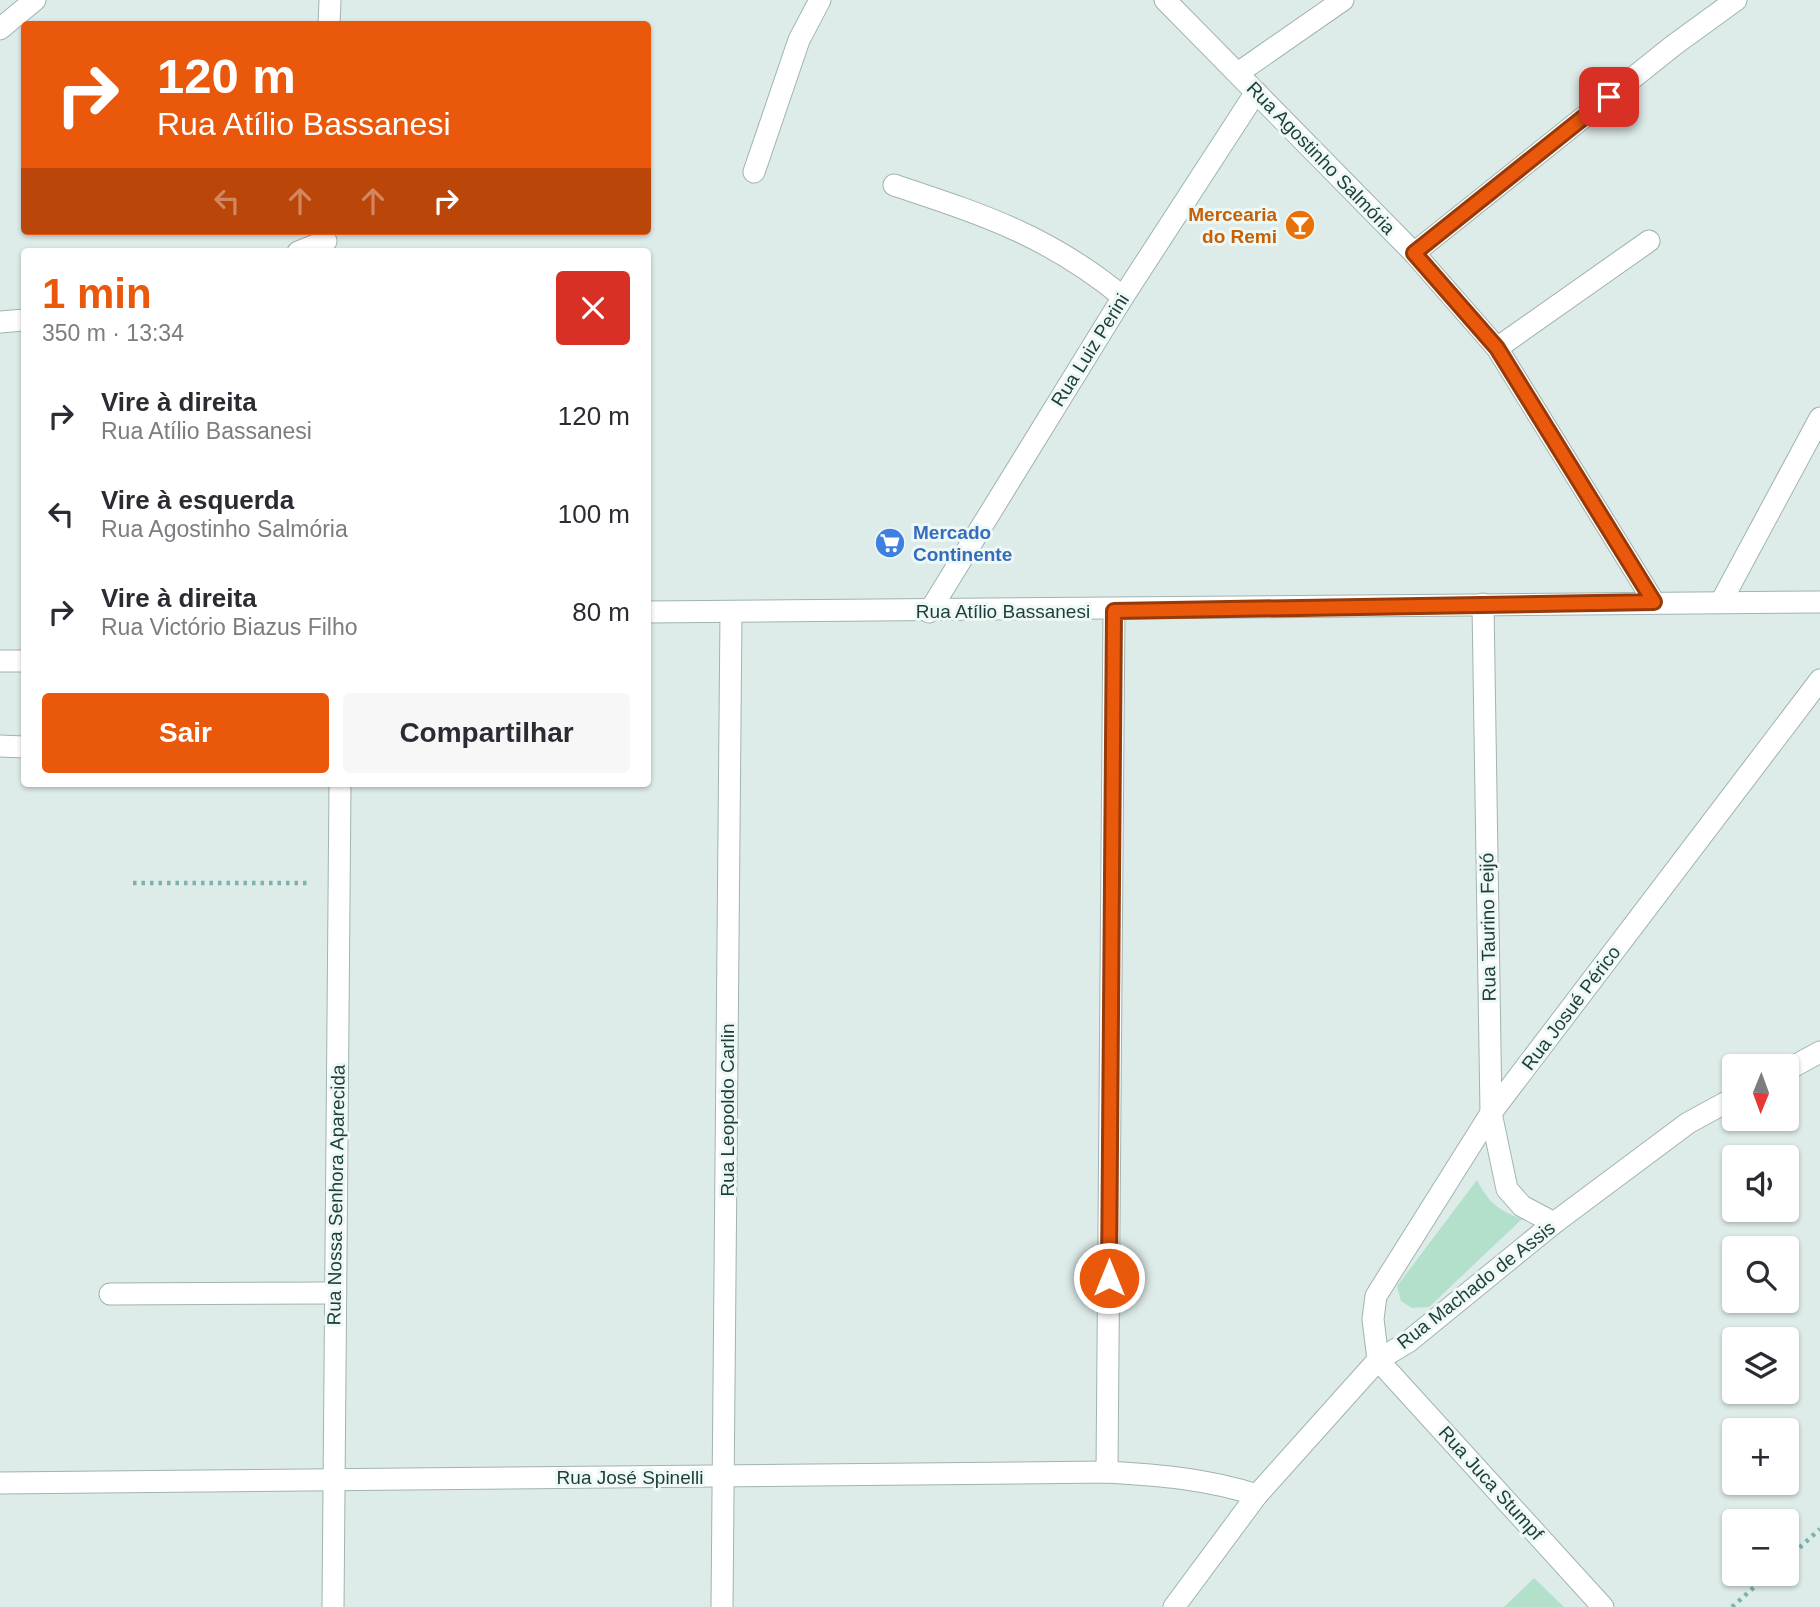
<!DOCTYPE html>
<html lang="pt">
<meta charset="utf-8">
<style>
:root{--surface:#fff;--page:#f7f7f7;--text:#2b2b33;--muted:#7c7c81;--accent:#ea580c}
body{margin:0;font-family:Arial,sans-serif;background:var(--page);color:var(--text);height:100vh;display:flex;flex-direction:column;font-size:26px;white-space:nowrap}
*{box-sizing:border-box;margin:0}
p{font-size:23px;color:var(--muted)}
.icon{flex:none;width:38px;height:38px;fill:none;stroke:currentColor;stroke-width:2;stroke-linecap:round;stroke-linejoin:round}
.map{position:relative;flex:1;overflow:hidden}
.details{position:absolute;left:21px;top:248px;width:630px;height:539px;display:flex;flex-direction:column;background:var(--surface);border-radius:7px;box-shadow:0 2px 5px #0004}
.details>*{flex:none}
.hud{position:absolute;left:21px;top:21px;width:630px;height:214px;border-radius:7px;box-shadow:0 2px 5px #0004;background:#ea580c;color:#fff;overflow:hidden}
.needle{width:46px;rotate:181deg}
.fabs{position:absolute;left:1722px;top:1054px;display:grid;gap:14px}
.fabs a{display:grid;place-items:center;width:77px;height:77px;border-radius:7px;background:var(--surface);box-shadow:0 2px 5px #0004;font-size:35px}
.pin{position:absolute;display:grid;place-items:center;width:60px;height:60px;color:#fff;margin:-30px;border-radius:14px;box-shadow:0 4px 10px #0006}
.me{position:absolute;width:77px;margin:-38px;rotate:0deg;stroke-linejoin:round;filter:drop-shadow(0 0 5px #0008)}
.turn{display:flex;align-items:center;gap:24px;height:147px;padding:0 21px;font-size:32px}
.turn .icon{width:91px;height:91px;stroke-width:2.5}
.turn b{display:block;font-size:49px;line-height:60px}
.lanes{display:flex;align-items:center;height:66px;padding:0 21px;background:#0003;justify-content:center;gap:35px;direction:ltr}
.lanes .off{opacity:.35}
.round{display:grid;place-items:center;flex:none;width:74px;height:74px;border-radius:7px;background:var(--page)}
.head{display:flex;align-items:center;justify-content:space-between;height:119px;padding:0 21px}
h1{font-size:42px;font-weight:700;line-height:52px;color:var(--accent)}
.cta{display:flex;gap:14px;margin-top:auto;padding:14px 21px}
.cta a{flex:1;height:80px;border-radius:7px;background:var(--accent);color:#fff;font-size:28px;font-weight:700;line-height:80px;text-align:center}
.cta a+a{background:var(--page);color:var(--text)}
ul{padding:0;list-style:none}
li{display:flex;align-items:center;gap:21px;height:98px;padding:0 21px}
li div{flex:1}
li b{display:block;font-size:26px}
li em{font-style:normal}
.map>svg:first-child{display:block}
.green{fill:#b3e0cb}
.lines{fill:none;stroke-linecap:round;stroke-linejoin:round}
.minor-casing{stroke:#a0b3b2;stroke-width:23}
.path{stroke:#7ab3b0;stroke-width:4.5;stroke-dasharray:3.5 5;stroke-linecap:butt}
.minor{stroke:#fff;stroke-width:21}
.route-casing{stroke:#983908;stroke-width:18}
.route{stroke:#ea580c;stroke-width:12}
.labels{text-anchor:middle;dominant-baseline:central;stroke-width:6;stroke-linejoin:round;paint-order:stroke}
.street-label{font-size:19px;fill:#1d3d3d;stroke:#eef8f5}
.food-label{font-size:19px;font-weight:bold;fill:#c56008;stroke:#eef8f5;text-anchor:end}
.shop-label{font-size:19px;font-weight:bold;fill:#366cbe;stroke:#eef8f5;text-anchor:start}
</style>
<div class="map">
<svg width="1820" height="1607" viewBox="0 0 1820 1607">
<rect width="100%" height="100%" fill="#ddebe9"/>
<g class="green">
<path d="M1477,1180C1488,1202 1499,1211 1522,1219L1429,1307L1412,1308L1401,1301L1397,1286Z"/>
<polygon points="1534,1578 1564,1607 1504,1607"/>
</g>
<g class="lines">
<g class="minor-casing">
<g id="minor">
<polyline points="1165,0 1414,253 1497,348 1654,602"/>
<polyline points="329,24 330,0"/>
<polyline points="0,29 35,0"/>
<polyline points="1238,73 1343,0"/>
<polyline points="754,172 799,40 820,0"/>
<path d="M894,185C984,215 1049,236 1123,297"/>
<polyline points="298,252 326,241"/>
<polyline points="1414,253 1674,45 1736,0"/>
<polyline points="0,322 24,320"/>
<polyline points="1497,348 1649,241"/>
<polyline points="1721,602 1820,418"/>
<polyline points="1483,604 1491,1113 1507,1189 1522,1206 1554,1223"/>
<polyline points="648,612 1820,602"/>
<polyline points="929,612 1123,297 1256,92"/>
<polyline points="0,661 24,661"/>
<polyline points="0,746 24,747"/>
<polyline points="1787,1070 1820,1052"/>
<polyline points="110,1294 335,1293"/>
<polyline points="1378,1360 1373,1319 1376,1296 1491,1113 1820,680"/>
<polyline points="1378,1360 1603,1607"/>
<polyline points="1107,1472 1114,611"/>
<path d="M0,1483L1107,1472C1160,1475 1207,1479 1257,1495"/>
<polyline points="333,1607 340,784"/>
<polyline points="722,1607 731,612"/>
<polyline points="1174,1607 1257,1495 1378,1360 1408,1342 1554,1223 1688,1123 1734,1098"/>
</g>
</g>
<g class="path">
<polyline points="133,883 311,883"/>
<polyline points="1787,1559 1820,1529"/>
<polyline points="1732,1607 1770,1573"/>
</g>
<use href="#minor" class="minor"/>
</g>
<g class="lines">
<g class="route-casing">
<polyline id="route" points="1109,1278 1114,611 1654,602 1497,348 1414,253 1609,97"/>
</g>
<use href="#route" class="route"/>
</g>
<defs>
<g id="bar-disc" transform="scale(1.575)"><circle r="9.5" fill="#e8710a" stroke="#eef8f5"/><path d="M-6-5H6L.8 .8V4.5H3.5V6h-7V4.5H-.8V.8Z" fill="#fff"/></g>
<g id="supermarket-disc" transform="scale(1.575)"><circle r="9.5" fill="#3f7fe0" stroke="#eef8f5"/><path d="M-6-5.5h2.5l.6 2H6L4.5 2H-2.5L-4.4-4H-6ZM-1.5 3.2a1.3 1.3 0 1 0 .1 0ZM3 3.2a1.3 1.3 0 1 0 .1 0Z" fill="#fff"/></g>
</defs>
<g fill-rule="evenodd">
<use href="#bar-disc" x="1300" y="225"/>
<use href="#supermarket-disc" x="890" y="543"/>
</g>
<g class="labels">
<g class="street-label">
<text transform="translate(1321 158) rotate(46)">Rua Agostinho Salmória</text>
<text transform="translate(1090 350) rotate(-58)">Rua Luiz Perini</text>
<text x="1003" y="611">Rua Atílio Bassanesi</text>
<text transform="translate(1488 927) rotate(-91)">Rua Taurino Feijó</text>
<text transform="translate(1571 1008) rotate(-53)">Rua Josué Périco</text>
<text transform="translate(727 1110) rotate(-90)">Rua Leopoldo Carlin</text>
<text transform="translate(336 1195) rotate(-89)">Rua Nossa Senhora Aparecida</text>
<text transform="translate(1476 1285) rotate(-38)">Rua Machado de Assis</text>
<text x="630" y="1477">Rua José Spinelli</text>
<text transform="translate(1491 1483) rotate(48)">Rua Juca Stumpf</text>
</g>
<g class="food-label">
<text x="1277" y="214">Mercearia<tspan x="1277" dy="22">do Remi</tspan></text>
</g>
<g class="shop-label">
<text x="913" y="532">Mercado<tspan x="913" dy="22">Continente</tspan></text>
</g>
</g>
</svg>
<div class="fabs">
<a><svg class="needle" viewBox="-14 -14 28 28"><path d="M0-13l5 13h-10z" fill="#e53935"/><path d="M0 13l5-13h-10z" fill="#7c7c81"/></svg></a>
<a><svg class="icon" aria-label="sound" viewBox="0 0 24 24"><path d="M4 9h4l5-4v14l-5-4H4zM17 9q2 3 0 6"/></svg></a>
<a><svg class="icon" aria-label="search" viewBox="0 0 24 24"><circle cx="10" cy="10" r="6"/><path d="M15 15l6 6"/></svg></a>
<a><svg class="icon" aria-label="layers" viewBox="0 0 24 24"><path d="M12 4l9 5-9 5-9-5zM3 14l9 5 9-5"/></svg></a>
<a>+</a>
<a>−</a>
</div>
<div class="pin" style="left:1609px;top:97px;background:#d93025"><svg class="icon" aria-label="arrive" viewBox="0 0 24 24"><path d="M6 21V4h12l-3 4 3 4H6"/></svg></div>
<svg class="me" style="left:1109px;top:1278px" viewBox="-20 -20 40 40"><circle r="17" fill="#ea580c" stroke="#fff" stroke-width="3"/><path d="M0-11L8 9 0 5-8 9z" fill="#fff"/></svg>
<div class="hud">
<div class="turn"><svg class="icon" aria-label="right" viewBox="0 0 24 24"><path d="M7 20v-9h11M14 6l5 5-5 5"/></svg><div><b>120 m</b>Rua Atílio Bassanesi</div></div>
<div class="lanes"><svg class="icon off" aria-label="left" viewBox="0 0 24 24"><path d="M17 20v-9H6M10 6l-5 5 5 5"/></svg><svg class="icon off" aria-label="ahead" viewBox="0 0 24 24"><path d="M12 20V5M6 11l6-6 6 6"/></svg><svg class="icon off" aria-label="ahead" viewBox="0 0 24 24"><path d="M12 20V5M6 11l6-6 6 6"/></svg><svg class="icon" aria-label="right" viewBox="0 0 24 24"><path d="M7 20v-9h11M14 6l5 5-5 5"/></svg></div>
</div>
<section class="details">
<div class="head"><div><h1>1 min</h1><p>350 m · 13:34</p></div><a class="round" style="background:#d93025;color:#fff"><svg class="icon" aria-label="close" viewBox="0 0 24 24"><path d="M6 6l12 12M18 6L6 18"/></svg></a></div>
<ul>
<li><svg class="icon" aria-label="right" viewBox="0 0 24 24"><path d="M7 20v-9h11M14 6l5 5-5 5"/></svg><div><b>Vire à direita</b><p>Rua Atílio Bassanesi</p></div><em>120 m</em></li>
<li><svg class="icon" aria-label="left" viewBox="0 0 24 24"><path d="M17 20v-9H6M10 6l-5 5 5 5"/></svg><div><b>Vire à esquerda</b><p>Rua Agostinho Salmória</p></div><em>100 m</em></li>
<li><svg class="icon" aria-label="right" viewBox="0 0 24 24"><path d="M7 20v-9h11M14 6l5 5-5 5"/></svg><div><b>Vire à direita</b><p>Rua Victório Biazus Filho</p></div><em>80 m</em></li>
</ul>
<div class="cta"><a>Sair</a><a>Compartilhar</a></div>
</section>
</div>
